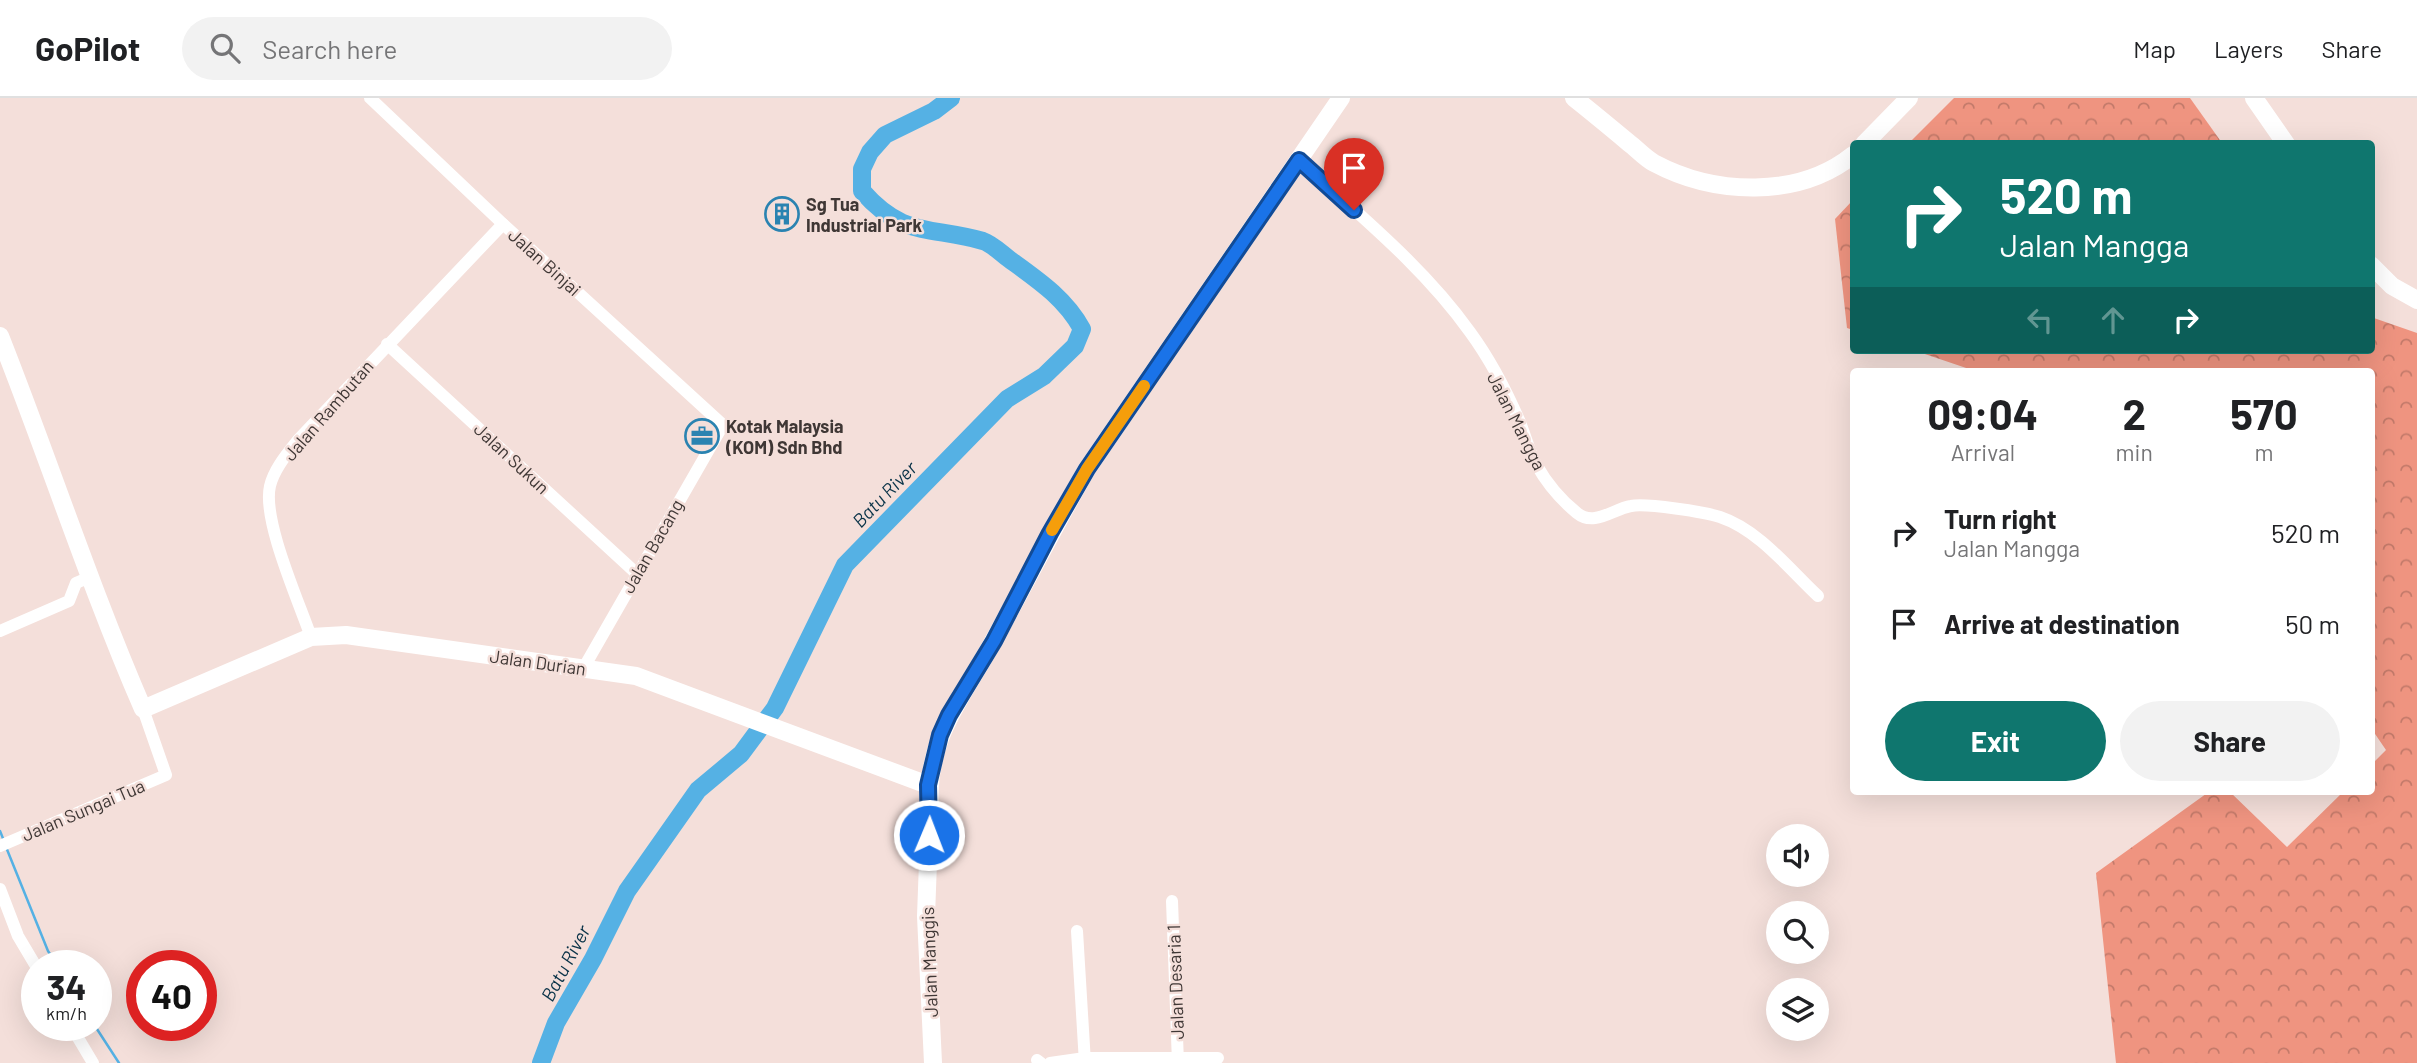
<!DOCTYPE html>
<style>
:root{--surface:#fff;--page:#f2f2f2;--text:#202124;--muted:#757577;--line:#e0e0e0;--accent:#0f766e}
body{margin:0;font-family:Barlow,sans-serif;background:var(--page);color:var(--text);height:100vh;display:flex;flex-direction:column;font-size:26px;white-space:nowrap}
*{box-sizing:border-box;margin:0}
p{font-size:23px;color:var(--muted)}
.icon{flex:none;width:38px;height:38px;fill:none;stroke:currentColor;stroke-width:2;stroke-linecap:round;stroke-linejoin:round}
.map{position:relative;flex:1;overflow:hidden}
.sheet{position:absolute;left:1850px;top:270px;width:525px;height:427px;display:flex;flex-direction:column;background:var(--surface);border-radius:7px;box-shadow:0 7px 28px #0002}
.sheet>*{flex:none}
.top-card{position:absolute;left:1850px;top:42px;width:525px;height:214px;border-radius:7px;box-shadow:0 7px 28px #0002;background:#0f766e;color:#fff;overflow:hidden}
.controls{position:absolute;left:1766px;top:726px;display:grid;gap:14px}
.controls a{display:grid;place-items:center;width:63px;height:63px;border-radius:50%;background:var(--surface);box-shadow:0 7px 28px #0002;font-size:35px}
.speed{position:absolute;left:21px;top:852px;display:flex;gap:14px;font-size:35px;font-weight:700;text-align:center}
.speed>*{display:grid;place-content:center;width:91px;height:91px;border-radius:50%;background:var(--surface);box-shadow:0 7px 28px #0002;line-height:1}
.speed small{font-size:18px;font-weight:400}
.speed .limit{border:10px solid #d22;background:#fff;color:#111}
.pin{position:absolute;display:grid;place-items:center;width:60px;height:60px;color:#fff;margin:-72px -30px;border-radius:50% 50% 50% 0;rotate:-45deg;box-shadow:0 0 7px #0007}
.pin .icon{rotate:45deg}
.me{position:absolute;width:77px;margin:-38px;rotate:1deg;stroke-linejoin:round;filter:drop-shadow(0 0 5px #0008)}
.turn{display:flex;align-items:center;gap:24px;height:147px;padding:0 35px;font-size:32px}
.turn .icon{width:91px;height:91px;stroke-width:2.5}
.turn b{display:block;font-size:49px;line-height:60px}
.lanes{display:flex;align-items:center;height:66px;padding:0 35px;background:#0003;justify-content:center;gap:35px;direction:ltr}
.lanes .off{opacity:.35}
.eta{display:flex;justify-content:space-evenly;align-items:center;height:119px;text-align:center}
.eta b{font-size:42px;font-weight:700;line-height:49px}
.primary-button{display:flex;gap:14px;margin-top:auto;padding:14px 35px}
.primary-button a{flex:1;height:80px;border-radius:42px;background:var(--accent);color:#fff;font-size:28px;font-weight:700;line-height:80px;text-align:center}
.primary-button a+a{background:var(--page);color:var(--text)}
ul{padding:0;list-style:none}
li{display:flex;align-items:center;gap:21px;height:91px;padding:0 35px}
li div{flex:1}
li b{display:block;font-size:26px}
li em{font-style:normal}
header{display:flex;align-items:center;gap:42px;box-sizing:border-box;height:98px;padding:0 35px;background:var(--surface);border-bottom:2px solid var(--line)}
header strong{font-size:33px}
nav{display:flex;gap:38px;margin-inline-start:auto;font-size:24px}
.search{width:490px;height:63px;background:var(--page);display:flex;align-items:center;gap:18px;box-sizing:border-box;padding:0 24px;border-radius:38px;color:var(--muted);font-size:26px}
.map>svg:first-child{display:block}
.forest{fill:url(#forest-crowns)}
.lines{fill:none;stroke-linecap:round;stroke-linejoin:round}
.stream{stroke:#55b1e4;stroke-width:2.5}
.river{stroke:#55b1e4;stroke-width:18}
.street{stroke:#fff;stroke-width:12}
.secondary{stroke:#fff;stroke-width:18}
.route-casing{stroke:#114b97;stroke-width:18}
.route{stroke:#1a73e8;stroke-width:12}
.slow{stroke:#f59e0b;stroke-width:12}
.labels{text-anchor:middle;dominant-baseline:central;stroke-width:5;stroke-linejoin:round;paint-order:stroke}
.poi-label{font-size:18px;font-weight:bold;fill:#3f3735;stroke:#f4dfda;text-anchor:start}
.street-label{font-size:18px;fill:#3f3735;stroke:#f4dfda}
.water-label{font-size:19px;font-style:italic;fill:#0a3348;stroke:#f4dfda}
</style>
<header>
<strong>GoPilot</strong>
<div class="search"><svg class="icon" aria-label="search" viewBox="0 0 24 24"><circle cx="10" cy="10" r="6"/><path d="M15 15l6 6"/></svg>Search here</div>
<nav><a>Map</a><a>Layers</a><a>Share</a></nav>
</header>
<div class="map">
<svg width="2417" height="965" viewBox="0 0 2417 965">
<defs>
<pattern id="forest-crowns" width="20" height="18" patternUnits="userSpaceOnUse" patternTransform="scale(1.75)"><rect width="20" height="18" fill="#ef9480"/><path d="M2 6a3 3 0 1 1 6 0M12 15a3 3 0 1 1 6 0" fill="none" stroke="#c37a6a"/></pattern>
</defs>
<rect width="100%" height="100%" fill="#f4dfda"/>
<g class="forest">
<polygon points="1954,0 2190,0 2222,45 1909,45"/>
<polygon points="1853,102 1853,232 1847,230 1835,121"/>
<polygon points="2371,219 2417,235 2417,965 2116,965 2096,775 2210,693 2229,693 2287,749 2344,693 2371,693 2371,667 2386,652 2371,630 2371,273 1975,273 1913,252 2371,252"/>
</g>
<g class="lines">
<g class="stream">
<polyline points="0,733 4,743"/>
<polyline points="6,749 48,853 58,868"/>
<polyline points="95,928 119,965"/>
</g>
<path class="river" d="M541,965L556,925L593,861L627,793L698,692L741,656L775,610L845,467L1007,301L1044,278L1075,248L1082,231C1065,200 1038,182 1009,161C1001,155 992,146 983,143C930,128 903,140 862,93V71L870,54L885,37L934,13L951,0"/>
<g class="street">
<polyline points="370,0 503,126 723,327 583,571"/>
<path d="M1299,62C1358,116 1423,168 1470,234C1489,260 1506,292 1519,322C1525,336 1529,353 1536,366C1546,384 1561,402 1577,415C1594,429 1613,411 1631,408C1646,405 1705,414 1720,419C1759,432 1789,471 1818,498"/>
<polyline points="387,246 636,475"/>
<polyline points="0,533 69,503 76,485 90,479"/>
<path d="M311,539C299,504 262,422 270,388C274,371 287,356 298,342L503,126"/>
<polyline points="0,748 166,677 143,611"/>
<polyline points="0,791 18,838 37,870"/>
<polyline points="1172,803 1178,965"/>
<polyline points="1077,833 1085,965"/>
<polyline points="71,928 93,965"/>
<polyline points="1037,962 1041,965"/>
<polyline points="1050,965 1085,960 1218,960"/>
</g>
<g class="secondary">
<path d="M1574,0C1593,15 1611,30 1629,45C1637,51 1645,60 1654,65C1714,97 1798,101 1853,57"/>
<polyline points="2254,0 2286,46"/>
<polyline points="1864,46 1909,0"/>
<polyline points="2371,167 2392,188 2417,202"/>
<path d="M0,238C49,362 90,489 143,611L311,539L346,537L636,578L928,687"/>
<path d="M933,965L926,818L930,710C925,638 964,599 995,540C1026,484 1055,427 1087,371L1341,0"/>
</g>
</g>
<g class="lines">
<g class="route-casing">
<polyline id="route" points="929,737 928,687 940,637 949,617 994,543 1050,435 1087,371 1299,62 1354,112"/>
</g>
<use href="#route" class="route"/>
<polyline class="slow" points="1052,432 1087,371 1144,288"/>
</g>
<defs>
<g id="building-ring" transform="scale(1.75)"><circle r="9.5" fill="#f4dfda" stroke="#2a83b1" stroke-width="1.5"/><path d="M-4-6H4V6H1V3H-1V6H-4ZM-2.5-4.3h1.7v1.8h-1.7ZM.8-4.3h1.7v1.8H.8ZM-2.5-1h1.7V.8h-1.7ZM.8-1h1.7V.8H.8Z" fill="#2a83b1"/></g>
<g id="office-ring" transform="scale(1.75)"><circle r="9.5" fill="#f4dfda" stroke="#2a83b1" stroke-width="1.5"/><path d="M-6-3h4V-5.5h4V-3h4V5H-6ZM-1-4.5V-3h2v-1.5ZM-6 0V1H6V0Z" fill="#2a83b1"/></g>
</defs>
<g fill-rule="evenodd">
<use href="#building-ring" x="782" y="116"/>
<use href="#office-ring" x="702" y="338"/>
</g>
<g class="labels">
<g class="poi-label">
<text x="806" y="106">Sg Tua<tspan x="806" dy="21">Industrial Park</tspan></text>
<text x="726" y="328">Kotak Malaysia<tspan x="726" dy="21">(KOM) Sdn Bhd</tspan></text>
</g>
<g class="street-label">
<text transform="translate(545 164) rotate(42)">Jalan Binjai</text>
<text transform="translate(328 312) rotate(-49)">Jalan Rambutan</text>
<text transform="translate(1517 323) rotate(63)">Jalan Mangga</text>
<text transform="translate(512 360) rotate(43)">Jalan Sukun</text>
<text transform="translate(652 448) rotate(-60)">Jalan Bacang</text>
<text transform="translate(538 564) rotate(8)">Jalan Durian</text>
<text transform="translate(83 712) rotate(-23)">Jalan Sungai Tua</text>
<text transform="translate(929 864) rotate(-92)">Jalan Manggis</text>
<text transform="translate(1175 884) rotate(-92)">Jalan Desaria 1</text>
</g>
<g class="water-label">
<text transform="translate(884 396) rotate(-46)">Batu River</text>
<text transform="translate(565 865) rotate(-62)">Batu River</text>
</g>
</g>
</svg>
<div class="controls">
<a><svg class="icon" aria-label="sound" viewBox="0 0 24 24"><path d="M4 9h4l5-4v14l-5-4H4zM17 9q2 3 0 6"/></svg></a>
<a><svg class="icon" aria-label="search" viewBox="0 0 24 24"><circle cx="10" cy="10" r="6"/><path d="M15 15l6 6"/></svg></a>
<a><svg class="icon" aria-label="layers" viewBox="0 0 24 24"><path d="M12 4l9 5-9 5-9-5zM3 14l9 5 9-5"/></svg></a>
</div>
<div class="speed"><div>34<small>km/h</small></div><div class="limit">40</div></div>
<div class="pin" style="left:1354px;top:112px;background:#d93025"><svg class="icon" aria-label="arrive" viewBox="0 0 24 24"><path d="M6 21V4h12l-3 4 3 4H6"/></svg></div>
<svg class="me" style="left:929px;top:737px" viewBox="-20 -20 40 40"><circle r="17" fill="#1a73e8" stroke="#fff" stroke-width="3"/><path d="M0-11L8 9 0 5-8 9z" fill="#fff"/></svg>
<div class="top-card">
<div class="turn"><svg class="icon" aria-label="right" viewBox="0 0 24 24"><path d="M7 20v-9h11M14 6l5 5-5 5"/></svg><div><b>520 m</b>Jalan Mangga</div></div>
<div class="lanes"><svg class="icon off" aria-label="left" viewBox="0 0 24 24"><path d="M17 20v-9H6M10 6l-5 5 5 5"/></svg><svg class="icon off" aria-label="ahead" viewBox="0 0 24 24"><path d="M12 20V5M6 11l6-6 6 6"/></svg><svg class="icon" aria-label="right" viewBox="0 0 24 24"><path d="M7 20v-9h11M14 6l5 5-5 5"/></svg></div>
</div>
<section class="sheet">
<div class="eta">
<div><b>09:04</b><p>Arrival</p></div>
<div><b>2</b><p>min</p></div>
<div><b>570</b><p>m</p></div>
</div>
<ul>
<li><svg class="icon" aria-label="right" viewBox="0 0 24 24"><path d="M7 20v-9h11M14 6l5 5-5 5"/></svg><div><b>Turn right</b><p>Jalan Mangga</p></div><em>520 m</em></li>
<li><svg class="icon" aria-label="arrive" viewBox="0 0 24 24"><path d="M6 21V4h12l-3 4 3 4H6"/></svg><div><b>Arrive at destination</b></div><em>50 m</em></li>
</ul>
<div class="primary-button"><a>Exit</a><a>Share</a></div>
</section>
</div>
